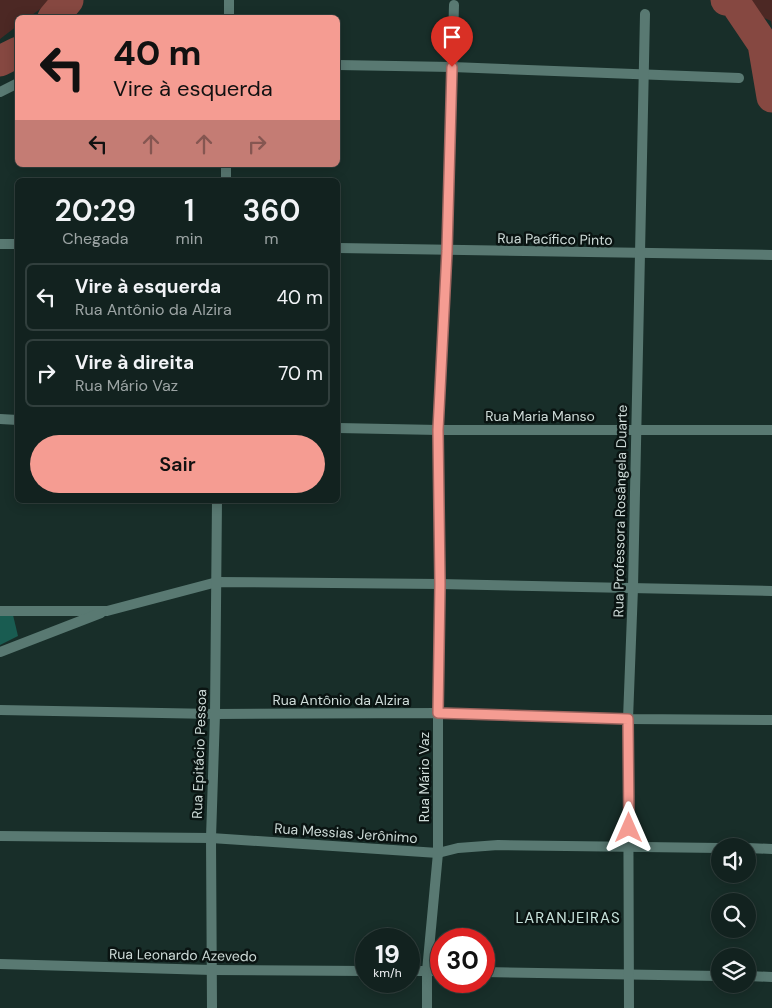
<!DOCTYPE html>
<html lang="pt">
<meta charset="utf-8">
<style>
:root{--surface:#12221f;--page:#1f2f2c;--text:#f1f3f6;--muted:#9ca4a4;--line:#313f3d;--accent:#f59c92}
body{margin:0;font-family:"DM Sans",sans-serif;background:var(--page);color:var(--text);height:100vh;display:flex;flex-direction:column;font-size:19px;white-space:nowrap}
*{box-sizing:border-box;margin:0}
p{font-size:16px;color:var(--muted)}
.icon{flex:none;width:28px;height:28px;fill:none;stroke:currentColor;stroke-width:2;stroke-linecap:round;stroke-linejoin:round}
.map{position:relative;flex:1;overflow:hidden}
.details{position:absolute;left:15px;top:178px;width:325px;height:325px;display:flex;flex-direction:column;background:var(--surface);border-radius:8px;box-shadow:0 2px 12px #0003,0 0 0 1px var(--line)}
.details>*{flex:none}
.top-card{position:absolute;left:15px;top:15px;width:325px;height:152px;border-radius:8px;box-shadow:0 2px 12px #0003,0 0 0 1px var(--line);background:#f59c92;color:#111;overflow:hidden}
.controls{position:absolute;left:711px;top:838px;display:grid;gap:10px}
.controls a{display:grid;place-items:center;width:45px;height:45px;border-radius:50%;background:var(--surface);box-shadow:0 2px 12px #0003,0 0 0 1px var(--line);font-size:25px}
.speed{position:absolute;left:355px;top:928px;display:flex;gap:10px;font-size:25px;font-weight:700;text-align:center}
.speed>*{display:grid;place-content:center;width:65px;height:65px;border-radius:50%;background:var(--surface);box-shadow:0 2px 12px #0003,0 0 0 1px var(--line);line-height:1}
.speed small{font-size:12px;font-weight:400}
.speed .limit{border:8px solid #d22;background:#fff;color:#111}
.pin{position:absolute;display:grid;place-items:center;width:42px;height:42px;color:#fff;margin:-51px -21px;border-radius:50% 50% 50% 0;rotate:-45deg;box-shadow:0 0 5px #0007}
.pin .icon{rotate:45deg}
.me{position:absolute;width:55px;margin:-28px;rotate:0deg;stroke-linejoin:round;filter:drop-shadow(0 0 4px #0008)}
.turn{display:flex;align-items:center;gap:18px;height:105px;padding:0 15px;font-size:22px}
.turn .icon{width:65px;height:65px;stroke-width:2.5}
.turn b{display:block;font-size:35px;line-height:42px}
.lanes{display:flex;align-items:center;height:48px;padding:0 15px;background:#0003;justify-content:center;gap:25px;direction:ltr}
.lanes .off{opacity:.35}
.eta{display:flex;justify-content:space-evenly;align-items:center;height:85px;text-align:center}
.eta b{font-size:30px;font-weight:600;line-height:35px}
.primary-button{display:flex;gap:10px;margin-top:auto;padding:10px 15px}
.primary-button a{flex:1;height:58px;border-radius:30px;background:var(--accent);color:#111;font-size:20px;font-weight:600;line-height:58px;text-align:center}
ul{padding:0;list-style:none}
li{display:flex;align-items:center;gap:15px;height:68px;margin:0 10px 8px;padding:0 5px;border:2px solid var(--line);border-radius:8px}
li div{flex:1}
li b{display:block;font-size:19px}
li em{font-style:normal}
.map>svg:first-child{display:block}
.green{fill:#4c2824}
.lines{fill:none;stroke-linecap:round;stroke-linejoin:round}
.river{stroke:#864841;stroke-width:31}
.building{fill:#195c51}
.street{stroke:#597972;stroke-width:10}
.route-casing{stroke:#9f655f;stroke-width:12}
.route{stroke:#f59c92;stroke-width:9}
.labels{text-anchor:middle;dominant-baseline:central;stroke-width:5;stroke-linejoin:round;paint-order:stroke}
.street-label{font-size:14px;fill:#cedbd8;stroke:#0a1412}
.neighbourhood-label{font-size:15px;letter-spacing:1px;fill:#c8e3dc;stroke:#0a1412}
</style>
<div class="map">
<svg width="772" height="1008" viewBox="0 0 772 1008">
<rect width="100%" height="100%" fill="#182e29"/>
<g class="green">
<polygon points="0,0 53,0 29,17 18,18 17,26 0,39"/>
<polygon points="723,0 772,0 772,27 771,21"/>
</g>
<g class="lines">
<g class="river">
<polyline points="726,0 734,1 763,44 772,97"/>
<polyline points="53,18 68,0"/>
<polyline points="0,61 18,52"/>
</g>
</g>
<polygon class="building" points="0,615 13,615 18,636 0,645"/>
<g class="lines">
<g class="street">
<polyline points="229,18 229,0"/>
<polyline points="338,65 452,67 739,78"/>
<polyline points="0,92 18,83"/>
<polyline points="226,180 226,165"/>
<polyline points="0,244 18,244"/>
<polyline points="338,248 772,255"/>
<polyline points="0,419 18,420"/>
<polyline points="338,428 438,430 772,430"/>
<polyline points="0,611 107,611 217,582 440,584 772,591"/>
<polyline points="0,652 101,613"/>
<polyline points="0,710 215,714 438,713 628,719 772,720"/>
<polyline points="0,836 211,838 438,853 458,848 498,845 720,848"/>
<polyline points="748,848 772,849"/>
<polyline points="0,964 212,970 366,971"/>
<polyline points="409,971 441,971"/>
<polyline points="484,972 720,976"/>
<polyline points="748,976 772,977"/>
<polyline points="212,1008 211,838 215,714 217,500"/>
<polyline points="427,1008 427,971 438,853 438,713 440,584 438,430 447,251 454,5"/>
<polyline points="629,1008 628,719 633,588 645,14"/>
</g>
</g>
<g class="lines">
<g class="route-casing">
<polyline id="route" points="452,67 447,251 438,430 440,584 438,713 628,719 629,828"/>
</g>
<use href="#route" class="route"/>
</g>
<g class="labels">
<g class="street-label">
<text transform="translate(555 239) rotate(1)">Rua Pacífico Pinto</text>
<text x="540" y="416">Rua Maria Manso</text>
<text transform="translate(620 511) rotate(-89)">Rua Professora Rosângela Duarte</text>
<text x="341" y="700">Rua Antônio da Alzira</text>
<text transform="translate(199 754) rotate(-88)">Rua Epitácio Pessoa</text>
<text transform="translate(424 777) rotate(-90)">Rua Mário Vaz</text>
<text transform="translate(346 833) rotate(4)">Rua Messias Jerônimo</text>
<text transform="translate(183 955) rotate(1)">Rua Leonardo Azevedo</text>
</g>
<g class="neighbourhood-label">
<text x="568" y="918">LARANJEIRAS</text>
</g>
</g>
</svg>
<div class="controls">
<a><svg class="icon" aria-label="sound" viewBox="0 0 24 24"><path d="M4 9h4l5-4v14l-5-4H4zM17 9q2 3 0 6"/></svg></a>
<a><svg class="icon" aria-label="search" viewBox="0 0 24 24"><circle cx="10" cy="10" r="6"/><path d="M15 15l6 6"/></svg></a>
<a><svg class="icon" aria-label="layers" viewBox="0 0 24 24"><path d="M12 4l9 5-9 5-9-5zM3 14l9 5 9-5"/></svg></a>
</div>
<div class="speed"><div>19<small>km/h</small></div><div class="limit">30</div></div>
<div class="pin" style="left:452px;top:67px;background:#d93025"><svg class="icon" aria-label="arrive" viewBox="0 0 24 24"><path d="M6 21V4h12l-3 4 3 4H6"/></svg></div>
<svg class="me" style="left:629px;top:828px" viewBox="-20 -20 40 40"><path d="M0-17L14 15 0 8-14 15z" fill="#f59c92" stroke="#fff" stroke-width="4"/></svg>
<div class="top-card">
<div class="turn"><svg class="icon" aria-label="left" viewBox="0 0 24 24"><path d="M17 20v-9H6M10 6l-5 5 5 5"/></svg><div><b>40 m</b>Vire à esquerda</div></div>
<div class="lanes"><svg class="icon" aria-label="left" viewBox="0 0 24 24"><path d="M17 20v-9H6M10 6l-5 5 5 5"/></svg><svg class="icon off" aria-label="ahead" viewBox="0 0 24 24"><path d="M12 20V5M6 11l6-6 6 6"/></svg><svg class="icon off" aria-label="ahead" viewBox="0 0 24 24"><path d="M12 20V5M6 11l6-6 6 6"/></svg><svg class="icon off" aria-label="right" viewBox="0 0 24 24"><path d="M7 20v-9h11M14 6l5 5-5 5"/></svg></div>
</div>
<section class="details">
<div class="eta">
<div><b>20:29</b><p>Chegada</p></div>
<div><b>1</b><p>min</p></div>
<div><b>360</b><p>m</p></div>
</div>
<ul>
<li><svg class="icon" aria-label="left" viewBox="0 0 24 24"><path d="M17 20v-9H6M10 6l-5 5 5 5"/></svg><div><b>Vire à esquerda</b><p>Rua Antônio da Alzira</p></div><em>40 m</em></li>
<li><svg class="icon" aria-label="right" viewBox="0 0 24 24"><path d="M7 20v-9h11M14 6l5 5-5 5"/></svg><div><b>Vire à direita</b><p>Rua Mário Vaz</p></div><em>70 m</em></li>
</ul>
<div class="primary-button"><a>Sair</a></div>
</section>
</div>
